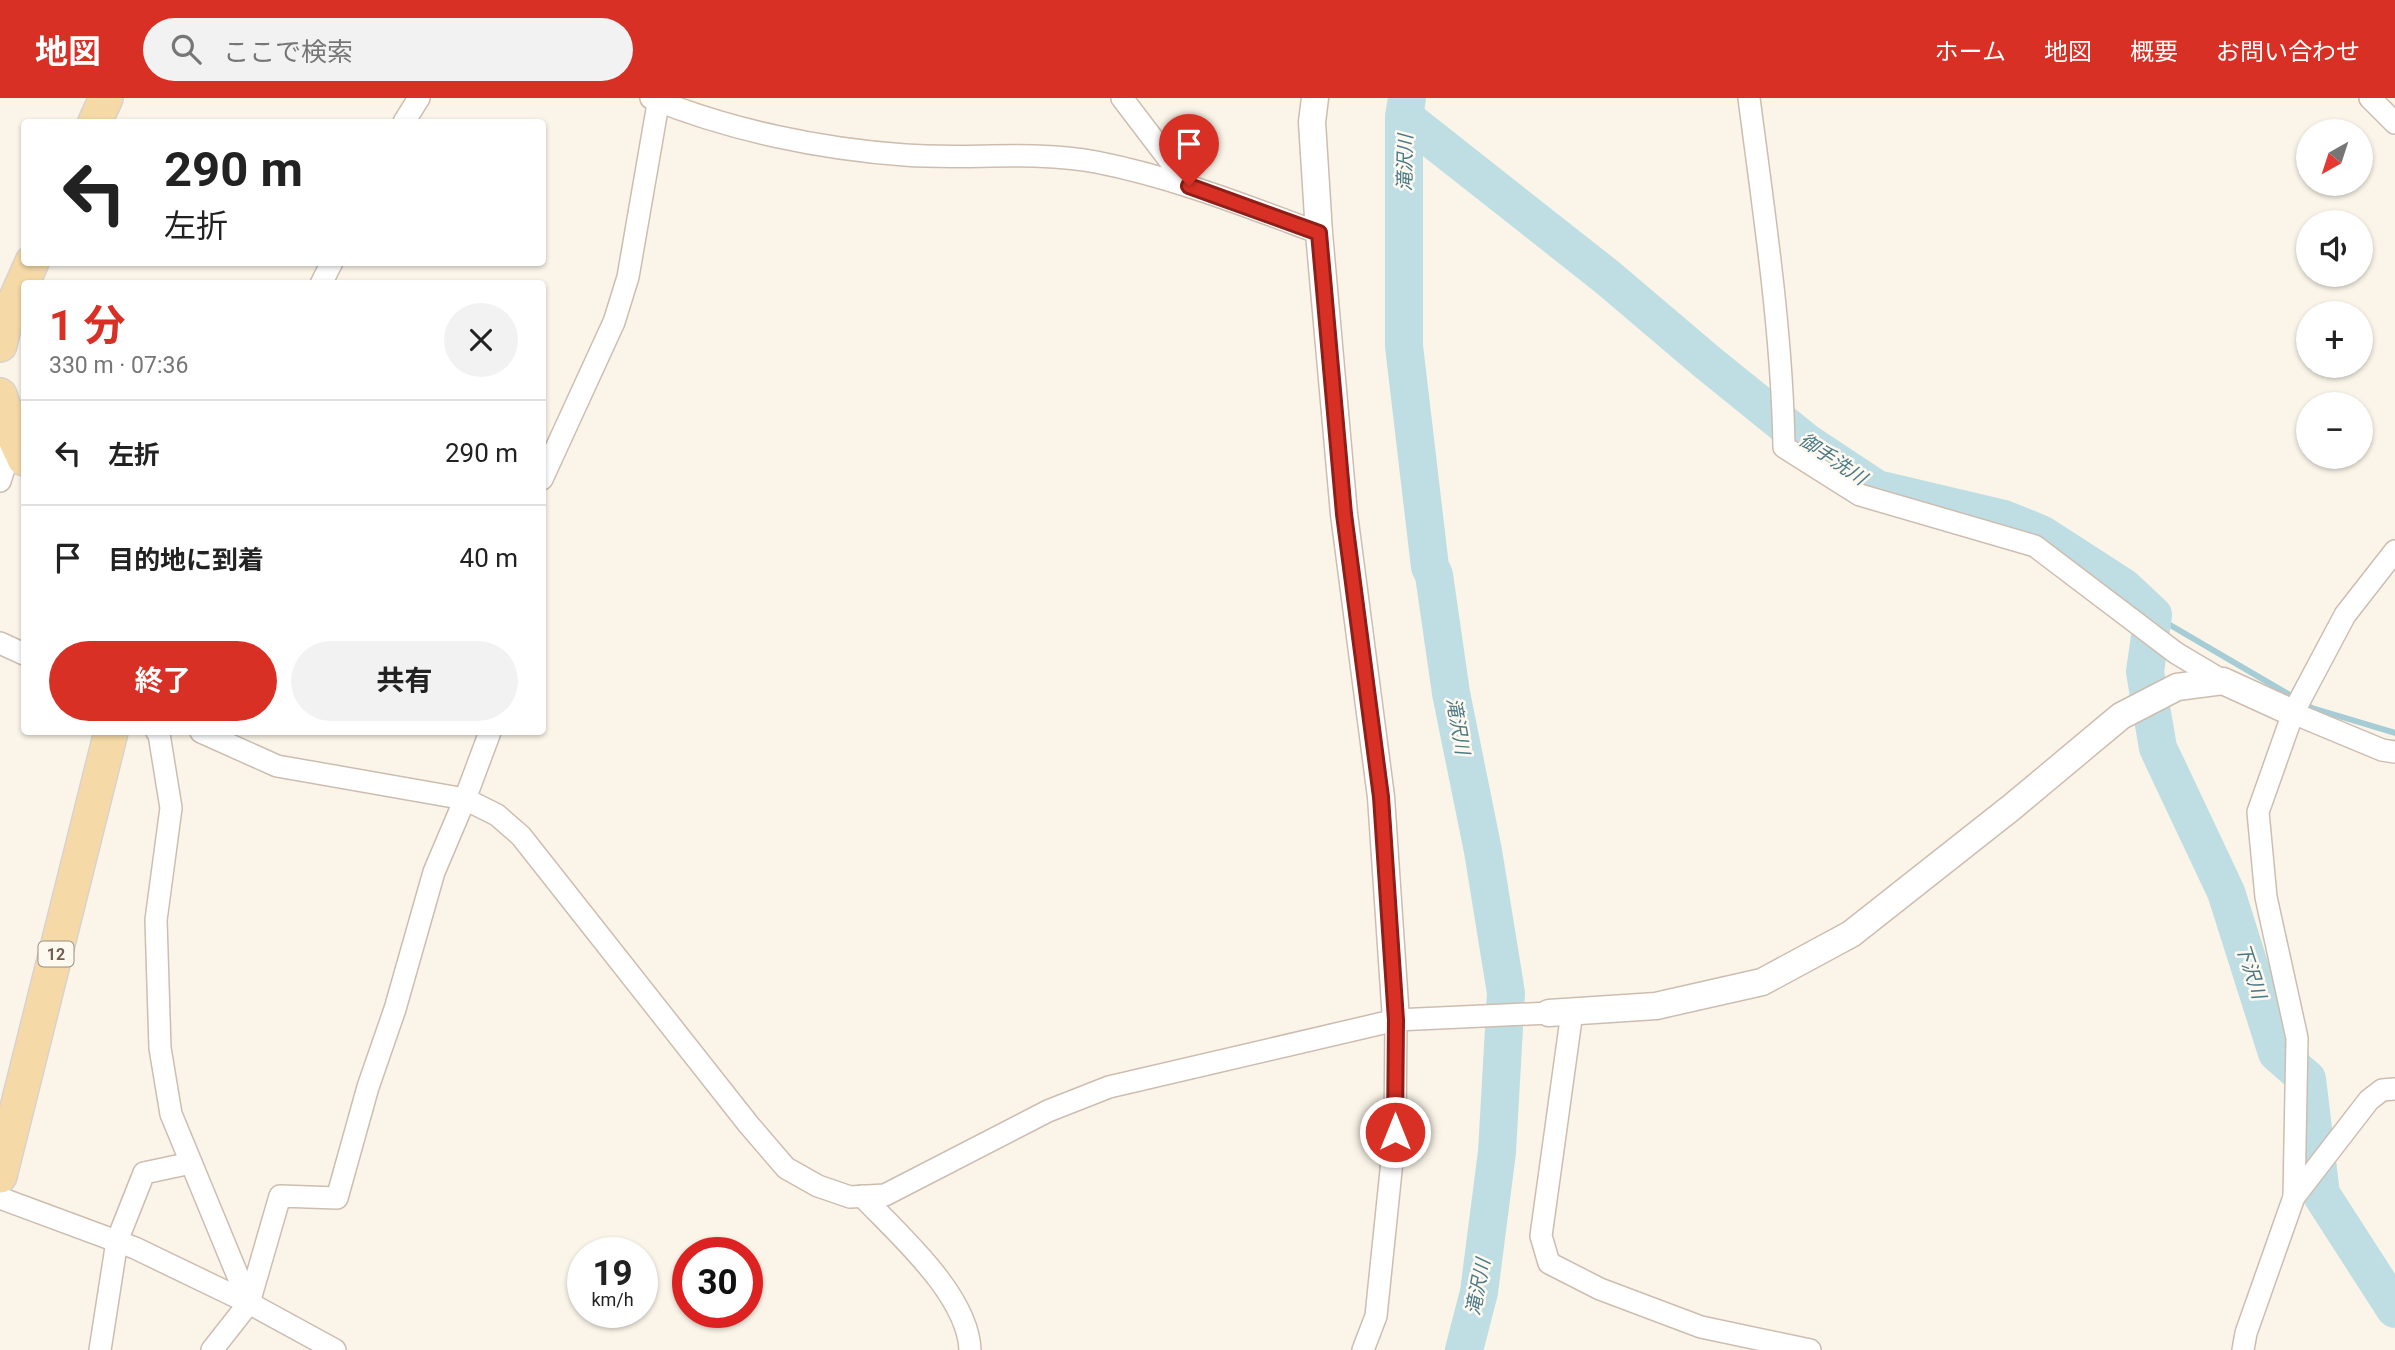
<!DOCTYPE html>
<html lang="ja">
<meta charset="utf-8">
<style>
:root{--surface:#fff;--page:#f2f2f2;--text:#222;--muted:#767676;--line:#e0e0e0;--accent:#d93025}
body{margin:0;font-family:Roboto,"Noto Sans JP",sans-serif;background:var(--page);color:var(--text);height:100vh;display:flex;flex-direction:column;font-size:26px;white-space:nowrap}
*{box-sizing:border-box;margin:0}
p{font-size:23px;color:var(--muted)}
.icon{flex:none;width:38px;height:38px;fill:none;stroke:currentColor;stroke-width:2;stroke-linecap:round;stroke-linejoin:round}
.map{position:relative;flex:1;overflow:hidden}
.sheet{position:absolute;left:21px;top:182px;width:525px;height:455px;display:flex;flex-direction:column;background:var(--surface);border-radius:7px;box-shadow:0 2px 5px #0004}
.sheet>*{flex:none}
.banner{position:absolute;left:21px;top:21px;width:525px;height:147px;border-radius:7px;box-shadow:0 2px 5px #0004;background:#fff;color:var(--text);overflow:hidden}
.needle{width:46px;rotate:219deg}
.tools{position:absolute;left:2296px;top:21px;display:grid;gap:14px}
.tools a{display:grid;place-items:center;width:77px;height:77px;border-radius:50%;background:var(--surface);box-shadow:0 2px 5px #0004;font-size:35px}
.speed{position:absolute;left:567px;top:1139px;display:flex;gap:14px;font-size:35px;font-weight:700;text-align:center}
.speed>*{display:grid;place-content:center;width:91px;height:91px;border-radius:50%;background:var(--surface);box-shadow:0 2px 5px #0004;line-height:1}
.speed small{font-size:18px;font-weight:400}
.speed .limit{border:10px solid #d22;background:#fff;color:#111}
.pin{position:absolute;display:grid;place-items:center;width:60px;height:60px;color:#fff;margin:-72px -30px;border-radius:50% 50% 50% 0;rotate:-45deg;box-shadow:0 0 7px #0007}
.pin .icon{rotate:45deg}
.me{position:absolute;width:77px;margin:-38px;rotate:0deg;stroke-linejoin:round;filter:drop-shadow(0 0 5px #0008)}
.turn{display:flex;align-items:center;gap:24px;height:147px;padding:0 28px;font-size:32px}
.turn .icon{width:91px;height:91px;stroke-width:2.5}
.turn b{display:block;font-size:49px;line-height:60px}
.round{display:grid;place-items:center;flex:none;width:74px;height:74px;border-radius:37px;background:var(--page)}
.overview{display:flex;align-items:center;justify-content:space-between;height:119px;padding:0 28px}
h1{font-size:42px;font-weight:700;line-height:52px;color:var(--accent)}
.action{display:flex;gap:14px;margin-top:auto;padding:14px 28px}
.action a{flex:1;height:80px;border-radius:42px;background:var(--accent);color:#fff;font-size:28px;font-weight:700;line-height:80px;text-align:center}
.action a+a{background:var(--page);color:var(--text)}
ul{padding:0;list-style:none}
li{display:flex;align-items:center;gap:21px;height:105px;padding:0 28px;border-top:2px solid var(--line)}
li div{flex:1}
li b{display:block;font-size:26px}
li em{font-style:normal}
header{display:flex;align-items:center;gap:42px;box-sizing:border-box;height:98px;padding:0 35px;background:var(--accent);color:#fff}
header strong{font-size:33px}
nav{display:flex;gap:38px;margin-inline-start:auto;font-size:24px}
.search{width:490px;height:63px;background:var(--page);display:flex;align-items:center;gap:18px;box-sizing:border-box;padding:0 24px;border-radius:38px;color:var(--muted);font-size:26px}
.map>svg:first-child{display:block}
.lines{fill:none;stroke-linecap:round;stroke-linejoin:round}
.stream{stroke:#a6cdd5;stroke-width:6}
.river{stroke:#bfdee4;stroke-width:38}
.minor-casing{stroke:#cdbdb0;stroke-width:24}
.tertiary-casing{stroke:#cdbdb0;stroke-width:29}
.primary-casing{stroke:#d8d2cd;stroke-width:36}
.minor{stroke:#fff;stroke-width:21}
.tertiary{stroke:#fff;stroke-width:26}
.primary{stroke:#f5daa7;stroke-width:33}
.route-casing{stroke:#8d1f18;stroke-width:18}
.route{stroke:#d93025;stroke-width:12}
.labels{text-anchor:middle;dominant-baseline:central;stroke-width:5;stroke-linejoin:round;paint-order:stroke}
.shield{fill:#fef9f0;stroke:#9d8c7f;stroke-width:2}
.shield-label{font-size:16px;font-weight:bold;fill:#745d4e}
.water-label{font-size:19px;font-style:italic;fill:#497a86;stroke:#fef9f0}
</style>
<header>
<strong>地図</strong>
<div class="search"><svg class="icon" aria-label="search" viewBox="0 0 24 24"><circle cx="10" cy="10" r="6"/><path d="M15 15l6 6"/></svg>ここで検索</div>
<nav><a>ホーム</a><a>地図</a><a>概要</a><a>お問い合わせ</a></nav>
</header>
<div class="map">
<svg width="2395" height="1252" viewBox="0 0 2395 1252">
<rect width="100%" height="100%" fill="#fbf5e9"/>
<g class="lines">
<polyline class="stream" points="2153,517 2312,610 2395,635"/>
<g class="river">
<polyline points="1407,0 1404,19 1404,248 1430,469 1434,477 1451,595 1483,753 1506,895 1497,1054 1479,1194 1464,1252"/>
<polyline points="1404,19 1607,179 1707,264 1806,344 1877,391 2004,421 2041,436 2123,489 2153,517 2145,574 2158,650 2226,794 2277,955 2307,981 2321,1096 2395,1211"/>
</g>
<g class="minor-casing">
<g id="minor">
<path d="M651,0C729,32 820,51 905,57C968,62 1033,52 1096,64C1173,79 1246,108 1319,135"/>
<polyline points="1122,0 1189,88"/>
<path d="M1749,0C1764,116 1782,232 1784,349L1860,397L2035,448L2176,555L2223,583"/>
<polyline points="2370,0 2395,25"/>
<polyline points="404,24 419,0"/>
<polyline points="321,186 332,164"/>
<polyline points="542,381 614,224 628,179 659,0"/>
<polyline points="0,383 14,339"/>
<polyline points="0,545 24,556"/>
<polyline points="2293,615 2382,652 2395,654"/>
<polyline points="157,634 159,636 171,710 156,822 160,950 171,1016 249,1205"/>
<polyline points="201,634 277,668 465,701 497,717 521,738 749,1027 786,1070 818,1088 850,1099 885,1097 1048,1013 1109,989 1396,922 1549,915"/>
<polyline points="1572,914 1541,1138 1549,1165 1600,1191 1701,1229 1810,1252"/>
<path d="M862,1098C899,1137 968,1197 970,1252"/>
<polyline points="2294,1099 2369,1002 2382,992 2395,991"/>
<polyline points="0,1100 135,1150 249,1205 335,1252"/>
<polyline points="100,1252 117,1143 144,1075 191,1065"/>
<polyline points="212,1252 249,1205 280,1098 337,1100 368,989 395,911 434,774 465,701 490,634"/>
<polyline points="1363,1252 1376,1218 1395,1034 1396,922"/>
<polyline points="2243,1252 2246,1235 2294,1099 2297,940 2266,799 2258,714 2293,615 2345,517 2395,453"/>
</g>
</g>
<g class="tertiary-casing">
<g id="tertiary">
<polyline points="1315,0 1312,24 1319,135 1344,416 1381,699 1396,922"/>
<polyline points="1549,915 1656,908 1762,884 1851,836 2012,709 2121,618 2177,589 2223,583 2293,615"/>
</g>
</g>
<g class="primary-casing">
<g id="primary">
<polyline points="95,24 106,0"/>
<polyline points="0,247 5,225 32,164"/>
<polyline points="0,297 14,339 24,361"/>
<polyline points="0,1078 111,634"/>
</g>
</g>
<use href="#minor" class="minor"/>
<use href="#tertiary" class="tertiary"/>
<use href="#primary" class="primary"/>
</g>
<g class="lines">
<g class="route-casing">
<polyline id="route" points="1189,88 1319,135 1344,416 1381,699 1396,922 1395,1034"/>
</g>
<use href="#route" class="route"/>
</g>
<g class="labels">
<rect class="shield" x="38.5" y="843.5" width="35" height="25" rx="5"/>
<g class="shield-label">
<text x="56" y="856">12</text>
</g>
<g class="water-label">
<text transform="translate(1405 65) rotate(-89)">滝沢川</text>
<text transform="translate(1833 361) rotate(34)">御手洗川</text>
<text transform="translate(1458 628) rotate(80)">滝沢川</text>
<text transform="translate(2251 873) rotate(72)">下沢川</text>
<text transform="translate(1478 1189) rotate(-79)">滝沢川</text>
</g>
</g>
</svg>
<div class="tools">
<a><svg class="needle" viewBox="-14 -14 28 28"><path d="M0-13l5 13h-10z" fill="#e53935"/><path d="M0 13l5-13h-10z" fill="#767676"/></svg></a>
<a><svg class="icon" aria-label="sound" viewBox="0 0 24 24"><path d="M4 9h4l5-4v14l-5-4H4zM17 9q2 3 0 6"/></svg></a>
<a>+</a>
<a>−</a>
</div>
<div class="speed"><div>19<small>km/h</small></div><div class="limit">30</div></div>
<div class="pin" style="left:1189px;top:88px;background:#d93025"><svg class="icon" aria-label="arrive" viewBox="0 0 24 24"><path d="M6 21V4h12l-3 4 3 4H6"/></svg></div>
<svg class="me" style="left:1395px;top:1034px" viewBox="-20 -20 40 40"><circle r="17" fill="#d93025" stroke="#fff" stroke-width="3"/><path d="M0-11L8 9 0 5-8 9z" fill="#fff"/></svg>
<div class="banner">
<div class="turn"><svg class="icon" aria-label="left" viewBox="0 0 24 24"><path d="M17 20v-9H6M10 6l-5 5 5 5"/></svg><div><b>290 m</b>左折</div></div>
</div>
<section class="sheet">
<div class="overview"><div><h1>1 分</h1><p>330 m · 07:36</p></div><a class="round"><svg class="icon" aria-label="close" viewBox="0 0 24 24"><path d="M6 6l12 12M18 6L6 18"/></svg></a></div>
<ul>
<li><svg class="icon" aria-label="left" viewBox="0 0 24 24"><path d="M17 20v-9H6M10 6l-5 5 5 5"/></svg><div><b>左折</b></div><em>290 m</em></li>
<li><svg class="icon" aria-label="arrive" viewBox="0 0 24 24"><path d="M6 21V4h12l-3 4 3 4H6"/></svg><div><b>目的地に到着</b></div><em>40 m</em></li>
</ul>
<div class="action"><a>終了</a><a>共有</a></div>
</section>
</div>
